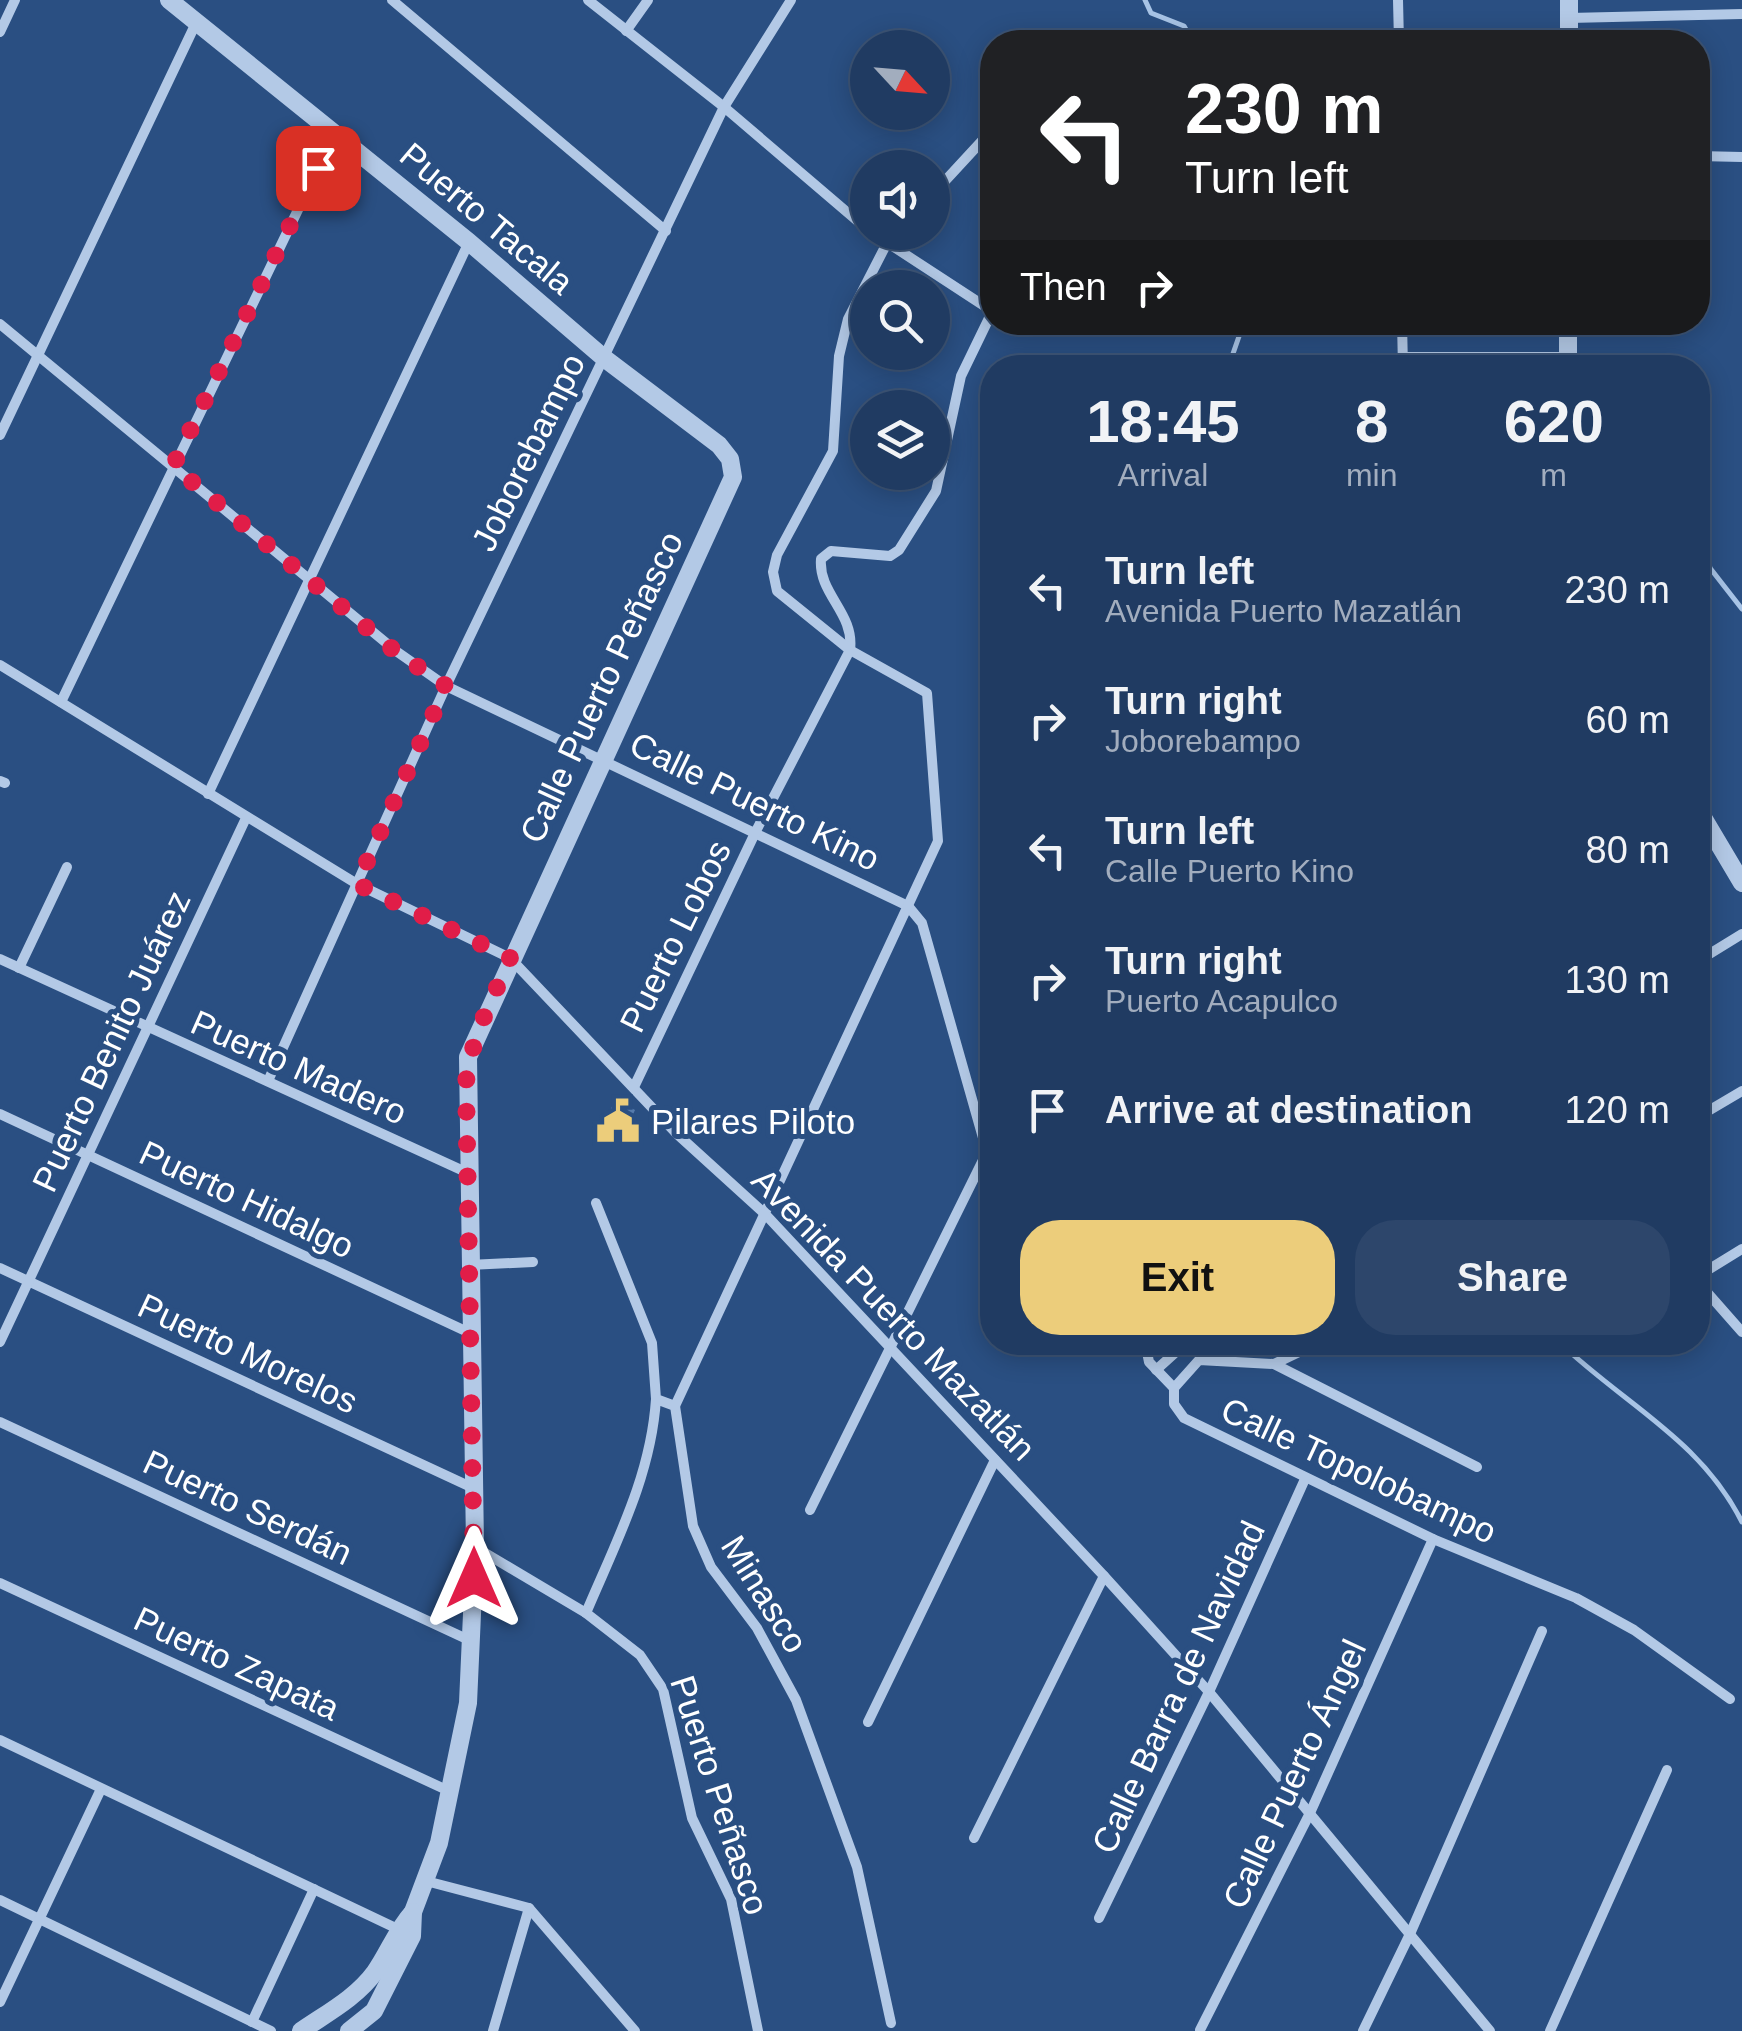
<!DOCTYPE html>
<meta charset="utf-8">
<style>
:root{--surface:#203b62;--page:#2d466b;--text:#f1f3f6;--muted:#a2adbe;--line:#3d5577;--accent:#eccd7b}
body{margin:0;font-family:Arial,sans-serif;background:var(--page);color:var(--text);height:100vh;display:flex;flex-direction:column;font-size:38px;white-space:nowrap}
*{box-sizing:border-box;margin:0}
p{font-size:32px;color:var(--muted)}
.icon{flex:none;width:55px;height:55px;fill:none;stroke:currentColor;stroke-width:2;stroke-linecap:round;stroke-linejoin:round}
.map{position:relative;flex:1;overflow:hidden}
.sheet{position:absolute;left:980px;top:355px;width:730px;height:1000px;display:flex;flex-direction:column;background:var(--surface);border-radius:40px;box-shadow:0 5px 25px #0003,0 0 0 2px var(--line)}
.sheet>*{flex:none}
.top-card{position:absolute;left:980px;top:30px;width:730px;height:305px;border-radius:40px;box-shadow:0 5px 25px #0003,0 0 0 2px var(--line);background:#202124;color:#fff;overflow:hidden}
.needle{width:65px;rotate:116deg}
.buttons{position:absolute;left:850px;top:30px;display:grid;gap:20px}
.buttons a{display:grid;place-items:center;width:100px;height:100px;border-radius:50%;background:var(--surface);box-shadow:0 5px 25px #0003,0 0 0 2px var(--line);font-size:50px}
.pin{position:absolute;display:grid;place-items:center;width:85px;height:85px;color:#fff;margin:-42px;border-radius:20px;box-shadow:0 5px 15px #0006}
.me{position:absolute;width:110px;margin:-55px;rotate:0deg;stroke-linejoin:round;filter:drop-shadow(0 0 8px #0008)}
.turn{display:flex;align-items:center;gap:35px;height:210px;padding:0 40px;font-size:45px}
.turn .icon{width:130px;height:130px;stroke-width:2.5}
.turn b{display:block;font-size:70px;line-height:85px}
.then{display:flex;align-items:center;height:95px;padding:0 40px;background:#0003;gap:20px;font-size:38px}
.eta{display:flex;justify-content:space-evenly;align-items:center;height:170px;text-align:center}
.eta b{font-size:60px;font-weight:600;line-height:70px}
.button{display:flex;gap:20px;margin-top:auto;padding:20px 40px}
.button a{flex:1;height:115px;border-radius:40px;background:var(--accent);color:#111;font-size:40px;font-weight:600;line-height:115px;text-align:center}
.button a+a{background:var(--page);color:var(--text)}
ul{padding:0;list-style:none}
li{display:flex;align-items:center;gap:30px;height:130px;padding:0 40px}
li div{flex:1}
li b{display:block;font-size:38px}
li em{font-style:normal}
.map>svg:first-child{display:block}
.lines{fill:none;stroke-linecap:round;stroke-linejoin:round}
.stream{stroke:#a8c4e6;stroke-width:5}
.building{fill:#567bac}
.minor{stroke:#b3c9e6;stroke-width:10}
.tertiary{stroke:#b3c9e6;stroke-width:18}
.route{stroke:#e11d48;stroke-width:18;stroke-dasharray:0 32.4}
.labels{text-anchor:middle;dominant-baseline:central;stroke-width:10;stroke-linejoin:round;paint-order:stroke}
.street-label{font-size:35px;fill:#fff;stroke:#2a4f82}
.poi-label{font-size:35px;fill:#fff;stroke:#2a4f82;text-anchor:start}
</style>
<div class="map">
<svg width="1742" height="2031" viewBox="0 0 1742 2031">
<rect width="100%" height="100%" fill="#2a4f82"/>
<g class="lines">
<g class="stream">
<polyline points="1145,0 1151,13 1184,26 1193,42"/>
<polyline points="1228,368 1244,322"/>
<polyline points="1698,514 1710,568 1742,609"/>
<path d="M1559,1342C1625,1405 1700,1439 1742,1522"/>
</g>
</g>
<polygon class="building" points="615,1100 635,1110 622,1138 602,1128"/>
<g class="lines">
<g class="minor">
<polyline points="392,0 666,231"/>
<polyline points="588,0 724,107 868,230"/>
<polyline points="1398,0 1399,42"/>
<polyline points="1569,18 1742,14"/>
<polyline points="626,31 648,0"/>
<polyline points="0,32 15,0"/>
<polyline points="1698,156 1742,157"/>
<polyline points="932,195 992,130"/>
<polyline points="871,232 992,311"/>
<polyline points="1402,322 1403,368"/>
<polyline points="0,324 396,651 446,686 908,906 922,923 987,1152 810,1510"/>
<polyline points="1402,357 1568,357"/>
<polyline points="0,435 196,23"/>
<polyline points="0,665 357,884 510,958 677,1134 765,1214 1104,1576 1209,1692 1490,2031"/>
<polyline points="61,702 334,135"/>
<polyline points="0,781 5,783"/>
<polyline points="208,794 469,242"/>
<polyline points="0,959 468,1173"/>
<polyline points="1698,961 1742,934"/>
<polyline points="19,968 67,867"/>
<polyline points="268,1081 446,686 724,107 791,0"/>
<path d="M634,1087L756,831L850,650C855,613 818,594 821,559L831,551L890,556L899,550L936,491L961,376L992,312"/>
<polyline points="0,1114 472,1334"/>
<polyline points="1698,1117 1742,1091"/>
<polyline points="596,1203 652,1343 656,1399 675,1406 693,1526 711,1567 757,1628 796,1700 857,1867 891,2023"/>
<polyline points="469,1265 533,1262"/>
<polyline points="0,1268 473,1488"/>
<polyline points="1698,1276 1742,1249"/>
<polyline points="1698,1282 1742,1332"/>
<polyline points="0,1342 246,818"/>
<polyline points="1145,1342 1149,1362 1174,1388"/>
<polyline points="1274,1364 1320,1342"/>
<polyline points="1156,1370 1187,1342"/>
<polyline points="675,1406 938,841 927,693 850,650 777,591 773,572 777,555 833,451 839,356 848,319 886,245 898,232"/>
<polyline points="0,1422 471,1641"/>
<polyline points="1477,1467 1274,1364 1199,1360 1174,1388 1174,1404 1184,1418 1433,1539 1576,1598 1634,1630 1730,1699"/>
<polyline points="475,1547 586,1613 640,1655 663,1689 692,1818 731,1899 758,2031"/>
<polyline points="0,1583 451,1792"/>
<path d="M586,1613C616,1542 651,1476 656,1399"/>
<polyline points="868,1722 995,1460"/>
<polyline points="0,1740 402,1931"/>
<polyline points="974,1838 1104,1576"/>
<polyline points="426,1881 529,1908 635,2031"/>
<polyline points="0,1900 271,2031"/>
<polyline points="1099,1918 1209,1692 1305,1479"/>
<polyline points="0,2002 101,1789"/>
<polyline points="252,2022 314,1889"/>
<polyline points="1200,2030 1310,1813 1433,1539"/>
<polyline points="493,2031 529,1908"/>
<polyline points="1363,2031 1410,1934 1542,1631"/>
<polyline points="1550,2031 1667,1770"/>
</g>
<g class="tertiary">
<polyline points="169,0 469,242 604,358 719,445 730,459 733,477 468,1057 475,1547 468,1703 439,1843 413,1912 412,1936 374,2011 349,2031"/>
<polyline points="1569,42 1569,0"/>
<polyline points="1568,368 1568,322"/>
<polyline points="1698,809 1742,883"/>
<path d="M301,2031C327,2013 356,1998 375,1972C389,1952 396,1931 413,1912"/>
</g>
</g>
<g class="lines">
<polyline class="route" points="318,168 173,466 396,652 446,686 357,884 510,958 476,1035 466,1081 474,1578"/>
</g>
<defs>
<g id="civic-bare" transform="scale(3.45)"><path d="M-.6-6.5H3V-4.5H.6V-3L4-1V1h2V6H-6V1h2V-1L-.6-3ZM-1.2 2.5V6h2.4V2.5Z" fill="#eccd7b" stroke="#2a4f82" stroke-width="2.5" paint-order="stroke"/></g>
</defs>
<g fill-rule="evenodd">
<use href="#civic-bare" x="618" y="1121"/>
</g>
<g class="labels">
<g class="street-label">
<text transform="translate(487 218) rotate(40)">Puerto Tacala</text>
<text transform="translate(528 452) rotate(-64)">Joborebampo</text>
<text transform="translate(601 687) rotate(-65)">Calle Puerto Peñasco</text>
<text transform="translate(755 801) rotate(26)">Calle Puerto Kino</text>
<text transform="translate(675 936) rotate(-64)">Puerto Lobos</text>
<text transform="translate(111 1041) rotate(-65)">Puerto Benito Juárez</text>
<text transform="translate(299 1067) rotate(24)">Puerto Madero</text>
<text transform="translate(247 1199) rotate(25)">Puerto Hidalgo</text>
<text transform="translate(894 1314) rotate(46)">Avenida Puerto Mazatlán</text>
<text transform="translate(248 1353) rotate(25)">Puerto Morelos</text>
<text transform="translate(1359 1470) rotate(25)">Calle Topolobampo</text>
<text transform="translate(248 1507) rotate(25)">Puerto Serdán</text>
<text transform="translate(765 1594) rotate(58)">Minasco</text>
<text transform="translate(237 1663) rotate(25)">Puerto Zapata</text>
<text transform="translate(1178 1687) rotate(-65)">Calle Barra de Navidad</text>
<text transform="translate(1294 1774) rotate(-65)">Calle Puerto Ángel</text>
<text transform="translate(720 1795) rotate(72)">Puerto Peñasco</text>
</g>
<g class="poi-label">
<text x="651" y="1121">Pilares Piloto</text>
</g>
</g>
</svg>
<div class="buttons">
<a><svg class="needle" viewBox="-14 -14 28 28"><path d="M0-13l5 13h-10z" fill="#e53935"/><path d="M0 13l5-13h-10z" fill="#a2adbe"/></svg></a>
<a><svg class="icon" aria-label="sound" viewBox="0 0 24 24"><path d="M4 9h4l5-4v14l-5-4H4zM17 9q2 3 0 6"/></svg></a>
<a><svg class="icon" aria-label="search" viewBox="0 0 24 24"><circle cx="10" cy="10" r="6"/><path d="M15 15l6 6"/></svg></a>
<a><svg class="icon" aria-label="layers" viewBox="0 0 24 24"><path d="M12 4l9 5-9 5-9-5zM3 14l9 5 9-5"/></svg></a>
</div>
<div class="pin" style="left:318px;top:168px;background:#d93025"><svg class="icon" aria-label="arrive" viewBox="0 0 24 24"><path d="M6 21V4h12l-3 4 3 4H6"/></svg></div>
<svg class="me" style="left:474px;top:1578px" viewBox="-20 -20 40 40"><path d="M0-17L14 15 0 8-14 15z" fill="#e11d48" stroke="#fff" stroke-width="4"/></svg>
<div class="top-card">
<div class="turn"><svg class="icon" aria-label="left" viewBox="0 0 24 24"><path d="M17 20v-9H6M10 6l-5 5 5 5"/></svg><div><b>230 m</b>Turn left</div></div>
<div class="then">Then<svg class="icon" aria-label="right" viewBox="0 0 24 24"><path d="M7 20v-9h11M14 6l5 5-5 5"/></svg></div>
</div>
<section class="sheet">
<div class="eta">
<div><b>18:45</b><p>Arrival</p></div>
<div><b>8</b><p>min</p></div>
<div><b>620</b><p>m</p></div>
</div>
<ul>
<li><svg class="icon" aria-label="left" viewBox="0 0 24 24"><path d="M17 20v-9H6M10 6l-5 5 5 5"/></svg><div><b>Turn left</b><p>Avenida Puerto Mazatlán</p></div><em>230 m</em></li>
<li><svg class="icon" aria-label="right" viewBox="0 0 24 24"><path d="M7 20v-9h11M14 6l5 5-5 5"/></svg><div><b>Turn right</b><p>Joborebampo</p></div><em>60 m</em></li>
<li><svg class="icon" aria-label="left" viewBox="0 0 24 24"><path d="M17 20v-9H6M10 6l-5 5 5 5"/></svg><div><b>Turn left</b><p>Calle Puerto Kino</p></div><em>80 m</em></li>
<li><svg class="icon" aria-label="right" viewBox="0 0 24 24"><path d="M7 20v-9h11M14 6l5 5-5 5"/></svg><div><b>Turn right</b><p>Puerto Acapulco</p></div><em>130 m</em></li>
<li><svg class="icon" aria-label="arrive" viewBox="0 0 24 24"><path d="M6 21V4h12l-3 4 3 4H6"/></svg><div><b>Arrive at destination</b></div><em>120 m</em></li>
</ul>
<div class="button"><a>Exit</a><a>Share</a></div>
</section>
</div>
